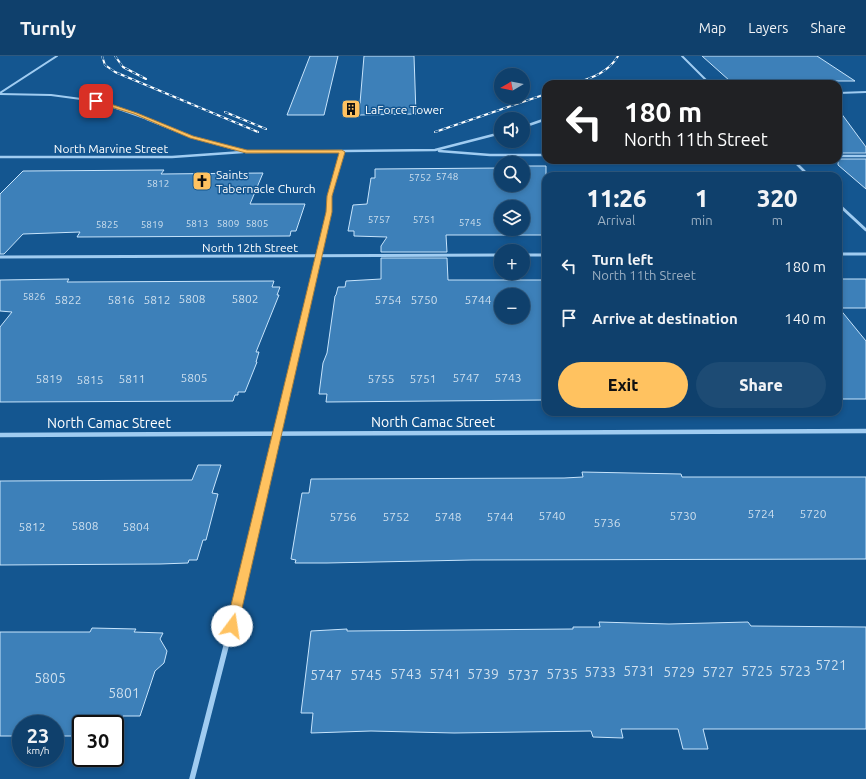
<!DOCTYPE html>
<meta charset="utf-8">
<style>
:root{--surface:#0f406c;--page:#1d4b74;--text:#f1f3f6;--muted:#9bafc2;--line:#2f597f;--accent:#ffc260}
body{margin:0;font-family:Ubuntu,sans-serif;background:var(--page);color:var(--text);height:100vh;display:flex;flex-direction:column;font-size:15px;white-space:nowrap}
*{box-sizing:border-box;margin:0}
p{font-size:13px;color:var(--muted)}
.icon{flex:none;width:22px;height:22px;fill:none;stroke:currentColor;stroke-width:2;stroke-linecap:round;stroke-linejoin:round}
.map{position:relative;flex:1;overflow:hidden}
.drawer{position:absolute;left:542px;top:116px;width:300px;height:244px;display:flex;flex-direction:column;background:var(--surface);border-radius:12px;box-shadow:0 2px 6px #0003,0 0 0 1px var(--line)}
.drawer>*{flex:none}
.hud{position:absolute;left:542px;top:24px;width:300px;height:84px;border-radius:12px;box-shadow:0 2px 6px #0003,0 0 0 1px var(--line);background:#202124;color:#fff;overflow:hidden}
.needle{width:26px;rotate:260deg}
.controls{position:absolute;left:494px;top:12px;display:grid;gap:8px}
.controls a{display:grid;place-items:center;width:36px;height:36px;border-radius:50%;background:var(--surface);box-shadow:0 2px 6px #0003,0 0 0 1px var(--line);font-size:20px}
.speed{position:absolute;left:12px;top:659px;display:flex;gap:8px;font-size:20px;font-weight:700;text-align:center}
.speed>*{display:grid;place-content:center;width:52px;height:52px;border-radius:50%;background:var(--surface);box-shadow:0 2px 6px #0003,0 0 0 1px var(--line);line-height:1}
.speed small{font-size:10px;font-weight:400}
.speed .limit{border:2px solid #111;border-radius:6px;background:#fff;color:#111}
.pin{position:absolute;display:grid;place-items:center;width:34px;height:34px;color:#fff;margin:-17px;border-radius:8px;box-shadow:0 2px 6px #0006}
.me{position:absolute;width:44px;margin:-22px;rotate:14deg;stroke-linejoin:round;filter:drop-shadow(0 0 3px #0008)}
.turn{display:flex;align-items:center;gap:14px;height:84px;padding:0 16px;font-size:18px}
.turn .icon{width:52px;height:52px;stroke-width:2.5}
.turn b{display:block;font-size:28px;line-height:34px}
.eta{display:flex;justify-content:space-evenly;align-items:center;height:68px;text-align:center}
.eta b{font-size:24px;font-weight:800;line-height:28px}
.cta{display:flex;gap:8px;margin-top:auto;padding:8px 16px}
.cta a{flex:1;height:46px;border-radius:24px;background:var(--accent);color:#111;font-size:16px;font-weight:800;line-height:46px;text-align:center}
.cta a+a{background:var(--page);color:var(--text)}
ul{padding:0;list-style:none}
li{display:flex;align-items:center;gap:12px;height:52px;padding:0 16px}
li div{flex:1}
li b{display:block;font-size:15px}
li em{font-style:normal}
header{display:flex;align-items:center;gap:24px;box-sizing:border-box;height:56px;padding:0 20px;background:var(--surface);border-bottom:1px solid var(--line)}
header strong{font-size:19px}
nav{display:flex;gap:22px;margin-inline-start:auto;font-size:14px}
.map>svg:first-child{display:block}
.building{fill:#3d80b9;stroke:#c7e4fc;fill-rule:evenodd}
.lines{fill:none;stroke-linecap:round;stroke-linejoin:round}
.minor-far5{stroke:#a0ccf1;stroke-width:2}
.minor-far4{stroke:#a0ccf1;stroke-width:2.5}
.minor-far3{stroke:#a0ccf1;stroke-width:3}
.minor-far2{stroke:#a0ccf1;stroke-width:3.5}
.minor-far1{stroke:#a0ccf1;stroke-width:4.5}
.minor{stroke:#a0ccf1;stroke-width:5.5}
.rail-casing{stroke:#fff;stroke-width:2}
.rail{stroke:#145690;stroke-width:1.5;stroke-dasharray:4;stroke-linecap:butt}
.route{fill:#ffc260;stroke:#a67e3e}
.labels{text-anchor:middle;dominant-baseline:central;stroke-width:3;stroke-linejoin:round;paint-order:stroke}
.far-number-label{font-size:10px;fill:#cedfee}
.far-poi-label{font-size:12px;fill:#fff;stroke:#145690;text-anchor:start}
.far-street-label{font-size:12px;fill:#fff;stroke:#145690}
.number-label{font-size:12px;fill:#cedfee}
.street-label{font-size:14px;fill:#fff;stroke:#145690}
.near-number-label{font-size:14px;fill:#cedfee}
</style>
<header>
<strong>Turnly</strong>
<nav><a>Map</a><a>Layers</a><a>Share</a></nav>
</header>
<div class="map">
<svg width="866" height="723" viewBox="0 0 866 723">
<rect width="100%" height="100%" fill="#145690"/>
<g class="building">
<polygon points="310,0 338,0 324,59 287,59"/>
<polygon points="364,0 414,0 416,58 359,59"/>
<polygon points="702,0 817,0 855,25 730,25"/>
<polygon points="838,53 866,91 866,97 838,97"/>
<polygon points="838,103 866,103 866,133 838,109"/>
<path d="M523,110H546V179H446L447,196H381V190L387,181L354,180V175H348L353,149L367,148L371,122H375V113L501,112V129H523ZM501,151H523V173H501Z"/>
<polygon points="164,114 161,118 263,117 250,148 305,148 296,175 291,175 290,180 77,181 80,176 23,178 4,198 0,198 0,138 23,115"/>
<path d="M381,202H447L448,224H546V344L326,346L327,338H319L323,307L327,297L335,240L336,239L338,231H345L346,225L381,223ZM501,239H523V261H501Z"/>
<polygon points="69,223 67,226 274,225 272,231 280,231 277,239 279,239 256,296 259,296 256,306 257,306 245,336 238,336 238,339 235,339 233,345 0,346 0,271 12,256 0,255 0,224"/>
<polygon points="838,223 866,223 866,252 839,252 866,285 866,343 838,343"/>
<polygon points="198,409 221,409 212,437 218,438 206,484 203,484 197,504 189,504 188,507 160,508 0,509 0,425 192,424"/>
<polygon points="582,416 681,418 682,421 866,421 866,503 472,504 327,507 295,507 296,504 291,503 302,437 309,437 311,423 564,422 583,421"/>
<polygon points="599,566 669,568 748,566 751,570 866,571 866,673 703,673 708,693 683,693 678,673 621,673 623,682 593,681 591,675 454,677 371,675 311,677 313,657 301,657 311,575 347,573 347,575 573,573 573,571 600,571"/>
<polygon points="92,572 136,573 134,576 163,577 160,583 167,595 164,607 155,615 140,660 123,660 116,681 115,668 81,668 81,680 55,680 55,668 21,668 21,680 0,680 0,576 90,576"/>
</g>
<g class="lines">
<g class="minor-far5">
<polyline points="682,0 710,28"/>
<polyline points="0,37 57,0"/>
<polyline points="838,37 866,36"/>
<polyline points="0,38 51,39 96,45 150,64"/>
<polyline points="544,64 546,63"/>
</g>
<g class="minor-far4">
<polyline points="147,63 192,81 246,96 435,94 501,77"/>
<polyline points="523,71 546,63"/>
<polyline points="439,95 490,99 546,99"/>
<polyline points="838,100 866,100"/>
<polyline points="0,101 172,101 243,96"/>
<polyline points="793,104 809,120"/>
<polyline points="330,143 342,96"/>
</g>
<g class="minor-far3">
<polyline points="838,148 866,174"/>
<polyline points="838,198 866,198"/>
<polyline points="523,199 546,199"/>
<polyline points="0,201 501,199"/>
<polyline points="308,243 329,156 330,142"/>
</g>
<polyline class="minor-far2" points="278,368 308,242"/>
<g class="minor-far1">
<polyline points="0,379 866,375"/>
<polyline points="243,525 278,367"/>
</g>
<polyline class="minor" points="192,723 243,524"/>
<g class="rail-casing">
<g id="rail">
<polyline points="102,0 105,9 115,16 258,76"/>
<polyline points="115,0 123,11 146,23"/>
<path d="M573,28C591,22 608,17 618,0"/>
<polyline points="225,56 266,73"/>
<polyline points="435,76 546,38"/>
</g>
</g>
<use href="#rail" class="rail"/>
</g>
<polygon class="route" points="96,43 137,57 193,80 247,94 342,94 345,96 332,140 332,156 238,570 236,574 232,576 227,574 226,570 326,156 327,140 339,97 246,97 190,82 134,58 94,46"/>
<defs>
<g id="building-square" transform="scale(1)"><rect x="-9" y="-9" width="18" height="18" rx="4" fill="#ffc260" stroke="#145690"/><path d="M-4-6H4V6H1V3H-1V6H-4ZM-2.5-4.3h1.7v1.8h-1.7ZM.8-4.3h1.7v1.8H.8ZM-2.5-1h1.7V.8h-1.7ZM.8-1h1.7V.8H.8Z" fill="#111"/></g>
<g id="church-square" transform="scale(1)"><rect x="-9" y="-9" width="18" height="18" rx="4" fill="#ffc260" stroke="#145690"/><path d="M-1.2-6h2.4v3.5h3.3v2.4h-3.3V6h-2.4V-.1h-3.3v-2.4h3.3Z" fill="#111"/></g>
</defs>
<g fill-rule="evenodd">
<use href="#building-square" x="351" y="53"/>
<use href="#church-square" x="202" y="125"/>
</g>
<g class="labels">
<g class="far-number-label">
<text x="447" y="120">5748</text>
<text x="420" y="121">5752</text>
<text x="158" y="127">5812</text>
<text x="379" y="163">5757</text>
<text x="424" y="163">5751</text>
<text x="470" y="166">5745</text>
<text x="197" y="167">5813</text>
<text x="228" y="167">5809</text>
<text x="257" y="167">5805</text>
<text x="107" y="168">5825</text>
<text x="152" y="168">5819</text>
<text x="34" y="240">5826</text>
</g>
<g class="far-poi-label">
<text x="365" y="53">LaForce Tower</text>
<text x="216" y="118">Saints<tspan x="216" dy="14">Tabernacle Church</tspan></text>
</g>
<g class="far-street-label">
<text x="111" y="92">North Marvine Street</text>
<text x="250" y="191">North 12th Street</text>
</g>
<g class="number-label">
<text x="192" y="242">5808</text>
<text x="245" y="242">5802</text>
<text x="68" y="243">5822</text>
<text x="121" y="243">5816</text>
<text x="157" y="243">5812</text>
<text x="388" y="243">5754</text>
<text x="424" y="243">5750</text>
<text x="478" y="243">5744</text>
<text x="194" y="321">5805</text>
<text x="466" y="321">5747</text>
<text x="508" y="321">5743</text>
<text x="49" y="322">5819</text>
<text x="132" y="322">5811</text>
<text x="381" y="322">5755</text>
<text x="423" y="322">5751</text>
<text x="90" y="323">5815</text>
<text x="761" y="457">5724</text>
<text x="813" y="457">5720</text>
<text x="552" y="459">5740</text>
<text x="683" y="459">5730</text>
<text x="343" y="460">5756</text>
<text x="396" y="460">5752</text>
<text x="448" y="460">5748</text>
<text x="500" y="460">5744</text>
<text x="607" y="466">5736</text>
<text x="85" y="469">5808</text>
<text x="32" y="470">5812</text>
<text x="136" y="470">5804</text>
</g>
<g class="street-label">
<text x="433" y="366">North Camac Street</text>
<text x="109" y="367">North Camac Street</text>
</g>
<g class="near-number-label">
<text x="831" y="609">5721</text>
<text x="639" y="615">5731</text>
<text x="757" y="615">5725</text>
<text x="795" y="615">5723</text>
<text x="600" y="616">5733</text>
<text x="679" y="616">5729</text>
<text x="718" y="616">5727</text>
<text x="406" y="618">5743</text>
<text x="445" y="618">5741</text>
<text x="483" y="618">5739</text>
<text x="562" y="618">5735</text>
<text x="326" y="619">5747</text>
<text x="366" y="619">5745</text>
<text x="523" y="619">5737</text>
<text x="50" y="622">5805</text>
<text x="124" y="637">5801</text>
</g>
</g>
</svg>
<div class="controls">
<a><svg class="needle" viewBox="-14 -14 28 28"><path d="M0-13l5 13h-10z" fill="#e53935"/><path d="M0 13l5-13h-10z" fill="#9bafc2"/></svg></a>
<a><svg class="icon" aria-label="sound" viewBox="0 0 24 24"><path d="M4 9h4l5-4v14l-5-4H4zM17 9q2 3 0 6"/></svg></a>
<a><svg class="icon" aria-label="search" viewBox="0 0 24 24"><circle cx="10" cy="10" r="6"/><path d="M15 15l6 6"/></svg></a>
<a><svg class="icon" aria-label="layers" viewBox="0 0 24 24"><path d="M12 4l9 5-9 5-9-5zM3 14l9 5 9-5"/></svg></a>
<a>+</a>
<a>−</a>
</div>
<div class="speed"><div>23<small>km/h</small></div><div class="limit">30</div></div>
<div class="pin" style="left:96px;top:45px;background:#d93025"><svg class="icon" aria-label="arrive" viewBox="0 0 24 24"><path d="M6 21V4h12l-3 4 3 4H6"/></svg></div>
<svg class="me" style="left:232px;top:570px" viewBox="-20 -20 40 40"><circle r="19" fill="#fff"/><path d="M0-13L10 11 0 6-10 11z" fill="#ffc260"/></svg>
<div class="hud">
<div class="turn"><svg class="icon" aria-label="left" viewBox="0 0 24 24"><path d="M17 20v-9H6M10 6l-5 5 5 5"/></svg><div><b>180 m</b>North 11th Street</div></div>
</div>
<section class="drawer">
<div class="eta">
<div><b>11:26</b><p>Arrival</p></div>
<div><b>1</b><p>min</p></div>
<div><b>320</b><p>m</p></div>
</div>
<ul>
<li><svg class="icon" aria-label="left" viewBox="0 0 24 24"><path d="M17 20v-9H6M10 6l-5 5 5 5"/></svg><div><b>Turn left</b><p>North 11th Street</p></div><em>180 m</em></li>
<li><svg class="icon" aria-label="arrive" viewBox="0 0 24 24"><path d="M6 21V4h12l-3 4 3 4H6"/></svg><div><b>Arrive at destination</b></div><em>140 m</em></li>
</ul>
<div class="cta"><a>Exit</a><a>Share</a></div>
</section>
</div>
